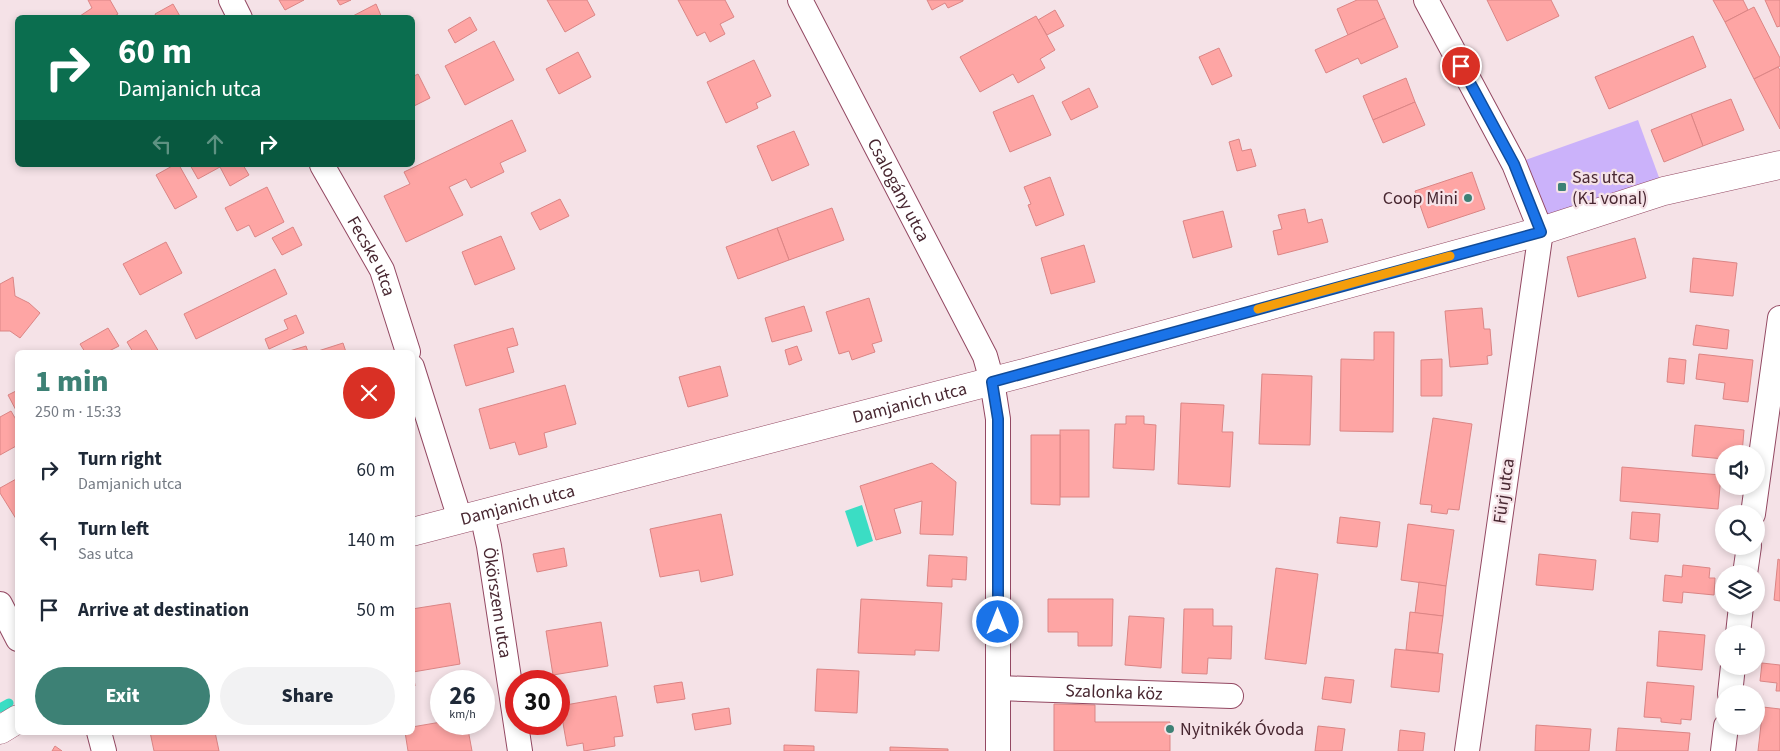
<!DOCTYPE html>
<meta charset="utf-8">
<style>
:root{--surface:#fff;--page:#f2f2f3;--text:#1f2937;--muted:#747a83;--accent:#3d8175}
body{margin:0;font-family:"Source Sans 3",sans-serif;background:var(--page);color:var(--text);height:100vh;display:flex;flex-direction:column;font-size:19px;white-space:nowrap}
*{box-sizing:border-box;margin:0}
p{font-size:16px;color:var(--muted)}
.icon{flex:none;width:28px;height:28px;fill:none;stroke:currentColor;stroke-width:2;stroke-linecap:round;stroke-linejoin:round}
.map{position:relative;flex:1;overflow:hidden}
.sheet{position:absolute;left:15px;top:350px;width:400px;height:385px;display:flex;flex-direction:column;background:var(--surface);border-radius:8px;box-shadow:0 2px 8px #0003}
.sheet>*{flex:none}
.top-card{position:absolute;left:15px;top:15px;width:400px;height:152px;border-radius:8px;box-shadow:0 2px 8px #0003;background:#0b6e4f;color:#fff;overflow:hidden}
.controls{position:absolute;left:1715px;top:445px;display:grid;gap:10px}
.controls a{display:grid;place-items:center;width:50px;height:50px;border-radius:50%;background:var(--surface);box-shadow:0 2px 8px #0003;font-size:25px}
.speed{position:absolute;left:430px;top:670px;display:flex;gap:10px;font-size:25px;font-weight:700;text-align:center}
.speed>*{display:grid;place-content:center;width:65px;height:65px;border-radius:50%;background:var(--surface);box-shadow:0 2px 8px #0003;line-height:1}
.speed small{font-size:12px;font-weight:400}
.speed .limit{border:8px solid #d22;background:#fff;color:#111}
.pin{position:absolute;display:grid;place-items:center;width:42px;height:42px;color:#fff;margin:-21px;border:2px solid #fff;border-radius:50%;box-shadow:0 1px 5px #0007}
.me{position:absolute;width:55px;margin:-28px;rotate:0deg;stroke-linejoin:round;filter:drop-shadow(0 0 4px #0008)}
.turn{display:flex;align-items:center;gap:18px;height:105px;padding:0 20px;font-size:22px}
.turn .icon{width:65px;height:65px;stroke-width:2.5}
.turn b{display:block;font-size:35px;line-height:42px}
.lanes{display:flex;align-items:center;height:48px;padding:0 20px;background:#0003;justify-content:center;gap:25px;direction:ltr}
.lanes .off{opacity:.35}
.round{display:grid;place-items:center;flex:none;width:52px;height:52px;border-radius:26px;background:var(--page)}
.head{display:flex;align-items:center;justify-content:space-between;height:85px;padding:0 20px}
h1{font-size:30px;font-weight:800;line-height:38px;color:var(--accent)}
.button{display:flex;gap:10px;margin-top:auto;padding:10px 20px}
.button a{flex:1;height:58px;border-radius:30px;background:var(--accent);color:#fff;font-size:20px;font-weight:800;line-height:58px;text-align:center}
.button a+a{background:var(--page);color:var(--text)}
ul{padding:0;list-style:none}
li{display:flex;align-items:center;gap:15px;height:70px;padding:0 20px}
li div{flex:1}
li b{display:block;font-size:19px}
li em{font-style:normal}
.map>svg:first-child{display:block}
.green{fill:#cbb2fa}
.water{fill:#3bddc4}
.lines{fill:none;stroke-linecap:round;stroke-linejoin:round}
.stream{stroke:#3bddc4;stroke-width:9}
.building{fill:#fea5a4;stroke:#db8585}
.street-casing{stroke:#934862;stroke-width:26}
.secondary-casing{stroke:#934862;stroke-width:29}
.street{stroke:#fff;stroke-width:24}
.secondary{stroke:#fff;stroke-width:28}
.route-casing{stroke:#114b97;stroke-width:12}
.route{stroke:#1a73e8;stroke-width:9}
.slow{stroke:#f59e0b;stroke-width:9}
.poi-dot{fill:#3d8175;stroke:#f5e2e7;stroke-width:2}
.labels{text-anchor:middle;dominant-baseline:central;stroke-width:4.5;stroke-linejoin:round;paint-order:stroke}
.poi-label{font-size:18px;fill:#482731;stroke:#f5e2e7;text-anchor:start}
.street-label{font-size:18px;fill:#482731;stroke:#f5e2e7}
</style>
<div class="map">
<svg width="1780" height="751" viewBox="0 0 1780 751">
<rect width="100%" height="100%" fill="#f5e2e7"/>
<polygon class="green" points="1638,120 1664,191 1541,231 1514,164"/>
<polygon class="water" points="862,505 873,541 857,547 845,511"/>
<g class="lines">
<polyline class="stream" points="0,708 9,703"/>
</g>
<g class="building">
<polygon points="88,0 110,0 118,14 111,18 77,18 92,8"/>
<polygon points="279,0 304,0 285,10"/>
<polygon points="337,0 351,0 340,5"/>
<polygon points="547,0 587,0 595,15 565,32"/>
<polygon points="678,0 725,0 734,17 720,24 725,34 710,42 705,32 697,36"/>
<polygon points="927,0 963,0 963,1 948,8 945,3 932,10"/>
<polygon points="1357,0 1377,0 1385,18 1348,35 1337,9"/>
<polygon points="1487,0 1551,0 1559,16 1507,41"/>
<polygon points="1713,0 1743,0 1748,10 1725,22"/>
<polygon points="1765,0 1780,0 1780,26 1777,27"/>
<polygon points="173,4 181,18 157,18 155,14"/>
<polygon points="376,4 382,18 349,18"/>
<polygon points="1754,7 1780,58 1780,66 1754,79 1725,22"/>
<polygon points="1055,10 1064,26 1047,35 1038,20"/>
<polygon points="1036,16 1055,50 1040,59 1045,68 1018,83 1013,74 980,92 960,57"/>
<polygon points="470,17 477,30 455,43 448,30"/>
<polygon points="1385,18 1398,47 1361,64 1358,58 1326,73 1315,50"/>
<polygon points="1693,36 1706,67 1609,109 1595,77"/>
<polygon points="494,41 514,80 465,105 445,66"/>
<polygon points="1219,48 1232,76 1212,85 1199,57"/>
<polygon points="578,52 591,77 559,94 546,69"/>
<polygon points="754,60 771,96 756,103 758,108 726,123 707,82"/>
<polygon points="1778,67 1780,70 1780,129 1754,79"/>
<polygon points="418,74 430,98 412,107 412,77"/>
<polygon points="1406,78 1415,102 1373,120 1363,96"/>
<polygon points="1089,88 1098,107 1071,120 1062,102"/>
<polygon points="1033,95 1051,135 1010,152 993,112"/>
<polygon points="1731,99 1744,130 1703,146 1691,114"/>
<polygon points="1415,102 1425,125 1383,143 1373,120"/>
<polygon points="1691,114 1703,146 1664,162 1651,130"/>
<polygon points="512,120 526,151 500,163 504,172 471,188 466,179 449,187 463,215 406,242 384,196 410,184 404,172"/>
<polygon points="794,131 809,165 772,181 757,146"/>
<polygon points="1239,139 1242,151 1251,149 1256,166 1237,171 1229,142"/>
<polygon points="174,165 179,165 197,197 175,209 156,175"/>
<polygon points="190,165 243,165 249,175 230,186 220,167 198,179"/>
<polygon points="1472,172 1485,209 1428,228 1415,191"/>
<polygon points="1050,177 1064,215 1036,226 1028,205 1031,204 1024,187"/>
<polygon points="267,187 284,222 255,237 249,225 237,231 225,208"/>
<polygon points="560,199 569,216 540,230 531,213"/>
<polygon points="832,208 844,240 789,260 777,228"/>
<polygon points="1305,209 1308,223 1322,219 1328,242 1278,255 1273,231 1282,229 1278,215"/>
<polygon points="1223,211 1232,247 1193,258 1183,221"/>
<polygon points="293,227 302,245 282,255 272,238"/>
<polygon points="777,228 789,260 738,279 726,247"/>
<polygon points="501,236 515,269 475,285 462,252"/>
<polygon points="1635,238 1646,278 1578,297 1567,257"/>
<polygon points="166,242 182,273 140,295 123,264"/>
<polygon points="1084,245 1095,282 1051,294 1041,258"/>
<polygon points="1693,258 1737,263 1733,296 1690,292"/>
<polygon points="275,269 287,294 196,339 184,314"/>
<polygon points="13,277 15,296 29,303 40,313 20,338 10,331 0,331 0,284"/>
<polygon points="869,298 882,341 872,344 875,352 852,360 849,351 839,354 826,312"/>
<polygon points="804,306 812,331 772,342 765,318"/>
<polygon points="1482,308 1484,329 1490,329 1492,355 1487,356 1488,364 1450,367 1445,311"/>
<polygon points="296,315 304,333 269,349 265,339 288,329 284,320"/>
<polygon points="1696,325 1729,330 1727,349 1693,345"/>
<polygon points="108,328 119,346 107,352 85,352 80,344"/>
<polygon points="513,328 518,345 507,348 514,372 466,386 454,345"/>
<polygon points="146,330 159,352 133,352 127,342"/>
<polygon points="1374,332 1394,332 1393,432 1340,431 1341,359 1374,360"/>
<polygon points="343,343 346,352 315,352"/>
<polygon points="306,346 308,352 286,352"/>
<polygon points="797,346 802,360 789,365 785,350"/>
<polygon points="1699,354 1753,360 1748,402 1723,399 1725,383 1696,379"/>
<polygon points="1669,358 1686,360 1684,384 1667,382"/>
<polygon points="1442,359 1442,396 1421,396 1421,360"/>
<polygon points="720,366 728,396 688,407 679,377"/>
<polygon points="1262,374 1312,376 1310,445 1259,444"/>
<polygon points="565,385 576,424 544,433 547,447 519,455 515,442 490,449 479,409"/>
<polygon points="18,390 18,414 8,395"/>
<polygon points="1181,403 1224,405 1222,432 1233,432 1230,487 1178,484"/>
<polygon points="11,411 18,423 18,445 0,455 0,417"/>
<polygon points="1126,416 1144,416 1144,424 1156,425 1154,470 1113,468 1115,424 1126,424"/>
<polygon points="1433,418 1472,424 1459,510 1448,509 1447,514 1431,512 1432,505 1420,504"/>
<polygon points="1695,425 1744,430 1742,454 1724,454 1724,459 1692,456"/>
<rect x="1060" y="430" width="29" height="67"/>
<polygon points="1031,435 1060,435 1060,505 1031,504"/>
<polygon points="932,463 956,482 953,535 920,534 922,501 894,509 901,533 876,540 860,486"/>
<polygon points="1622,467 1721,475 1718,509 1620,501"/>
<polygon points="18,478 18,522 0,493 0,488"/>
<polygon points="1632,512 1660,514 1658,542 1630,539"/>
<polygon points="721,514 733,575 701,582 699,570 660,577 650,529"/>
<polygon points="1340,517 1380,522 1377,547 1337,543"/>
<polygon points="1408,524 1454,530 1446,586 1401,580"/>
<polygon points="564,548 567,566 537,572 533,554"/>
<polygon points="1539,554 1596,560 1593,590 1536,585"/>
<polygon points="929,555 967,557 966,580 952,579 952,587 927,586"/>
<polygon points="1778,559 1780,560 1780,601 1774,600"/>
<polygon points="1683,565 1710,568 1709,578 1715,578 1714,595 1683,592 1682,603 1663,601 1665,575 1682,577"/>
<polygon points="1276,568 1318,574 1306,664 1265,659"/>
<polygon points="1419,582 1446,586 1443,616 1415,613"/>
<polygon points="861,599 942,603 939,651 915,650 915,655 858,653"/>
<polygon points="1048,599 1113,599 1112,646 1078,646 1078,632 1048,632"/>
<polygon points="450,603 460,664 413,672 415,686 412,686 412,609"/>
<polygon points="1184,609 1213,609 1213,626 1232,626 1231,659 1208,658 1207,674 1182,673"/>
<polygon points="1410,612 1443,616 1438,653 1406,650"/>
<polygon points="1129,616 1164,618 1161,668 1125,665"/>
<polygon points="601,622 608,666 553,675 546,631"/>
<polygon points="1659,631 1705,635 1702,670 1657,666"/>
<polygon points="1395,649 1443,654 1439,692 1391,687"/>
<polygon points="1762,663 1780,665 1780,691 1776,691 1777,683 1760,681"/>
<polygon points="817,669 859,671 857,713 815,711"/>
<polygon points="1325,677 1354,680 1351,703 1322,699"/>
<polygon points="682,682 685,699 657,703 654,686"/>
<polygon points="1647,682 1694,686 1691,720 1681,719 1681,724 1661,722 1661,718 1644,717"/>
<polygon points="616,696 623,736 614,737 615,746 584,751 583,743 567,746 560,706"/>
<polygon points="1054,704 1095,705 1095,722 1170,722 1170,751 1054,751"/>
<polygon points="1763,707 1780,709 1780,751 1758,751"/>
<polygon points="729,708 731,724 695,730 692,714"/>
<polygon points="441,722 441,724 467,724 472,751 408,751 405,732 412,732 412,727"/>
<polygon points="1536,725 1591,729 1589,751 1535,751"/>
<polygon points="1318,726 1345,729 1342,751 1315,751"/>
<polygon points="1618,728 1690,733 1688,751 1616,751"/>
<polygon points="1400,730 1425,733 1423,751 1398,751"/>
<polygon points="150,732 215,732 219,751 154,751"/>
<polygon points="784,745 814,746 814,751 784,751"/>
<polygon points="55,746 62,751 52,751"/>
<polygon points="890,747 948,749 948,751 890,751"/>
</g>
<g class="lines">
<g class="street-casing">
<g id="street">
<polyline points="231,0 240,18"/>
<path id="s1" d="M800,0L985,356L992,381L998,419V751"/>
<polyline points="1426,0 1514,164 1541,231 1467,751"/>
<path id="s2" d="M322,165L382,270L408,352"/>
<polyline points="412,367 460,519"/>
<path id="s3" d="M482,514L489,546L520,751"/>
<polyline points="1753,514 1780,318"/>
<polyline points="1745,574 1749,546"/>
<polyline points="0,604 18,639"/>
<polyline points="1738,634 1741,606"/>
<path id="s4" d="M998,688L1231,696"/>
<polyline points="1730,694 1733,666"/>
<polyline points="99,732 104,751"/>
<polyline points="1723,751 1726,726"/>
</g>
</g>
<g class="secondary-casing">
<g id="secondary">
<path id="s5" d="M412,532L1024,373L1541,231L1664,191L1780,165"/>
<polyline points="0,730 18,719"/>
</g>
</g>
<use href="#street" class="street"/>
<use href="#secondary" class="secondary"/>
</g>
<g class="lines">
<g class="route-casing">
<polyline id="route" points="998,622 998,419 992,382 1541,232 1514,164 1461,66"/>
</g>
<use href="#route" class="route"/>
<polyline class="slow" points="1258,309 1450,256"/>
</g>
<g class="poi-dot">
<rect x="1557" y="182" width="10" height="10" rx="2.5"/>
<circle cx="1468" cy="198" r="5"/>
<circle cx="1170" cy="729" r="5"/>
</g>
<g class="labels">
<g class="poi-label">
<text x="1572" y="177">Sas utca<tspan x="1572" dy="21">(K1 vonal)</tspan></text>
<text x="1458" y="198" text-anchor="end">Coop Mini</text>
<text x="1180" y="729">Nyitnikék Óvoda</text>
</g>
<g class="street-label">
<text stroke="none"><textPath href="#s1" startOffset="214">Csalogány utca</textPath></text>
<text stroke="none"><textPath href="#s2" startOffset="104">Fecske utca</textPath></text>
<text stroke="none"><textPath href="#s5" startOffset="514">Damjanich utca</textPath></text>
<text transform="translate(1504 491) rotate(-82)">Fürj utca</text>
<text stroke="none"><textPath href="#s5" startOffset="109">Damjanich utca</textPath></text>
<text stroke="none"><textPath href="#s3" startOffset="90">Ökörszem utca</textPath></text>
<text stroke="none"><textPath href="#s4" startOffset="116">Szalonka köz</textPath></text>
</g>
</g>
</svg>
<div class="controls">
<a><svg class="icon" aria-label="sound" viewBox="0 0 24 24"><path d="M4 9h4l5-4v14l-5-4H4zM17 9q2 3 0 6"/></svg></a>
<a><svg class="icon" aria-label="search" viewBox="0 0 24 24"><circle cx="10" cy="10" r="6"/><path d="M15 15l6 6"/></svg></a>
<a><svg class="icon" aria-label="layers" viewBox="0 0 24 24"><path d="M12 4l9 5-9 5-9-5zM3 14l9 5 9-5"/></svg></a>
<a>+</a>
<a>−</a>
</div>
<div class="speed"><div>26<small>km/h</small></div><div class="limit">30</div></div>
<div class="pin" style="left:1461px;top:66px;background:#d93025"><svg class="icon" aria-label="arrive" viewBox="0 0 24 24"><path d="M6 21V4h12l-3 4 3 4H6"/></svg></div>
<svg class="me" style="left:998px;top:622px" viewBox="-20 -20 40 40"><circle r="17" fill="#1a73e8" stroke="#fff" stroke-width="3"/><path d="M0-11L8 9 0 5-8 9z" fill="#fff"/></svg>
<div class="top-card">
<div class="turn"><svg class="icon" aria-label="right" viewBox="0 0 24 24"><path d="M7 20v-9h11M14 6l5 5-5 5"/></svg><div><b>60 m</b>Damjanich utca</div></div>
<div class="lanes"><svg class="icon off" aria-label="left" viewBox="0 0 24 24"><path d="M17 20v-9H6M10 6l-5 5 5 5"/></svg><svg class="icon off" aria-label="ahead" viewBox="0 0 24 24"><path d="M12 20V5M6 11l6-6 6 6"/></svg><svg class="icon" aria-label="right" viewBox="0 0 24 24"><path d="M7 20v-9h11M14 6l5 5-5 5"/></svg></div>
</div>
<section class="sheet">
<div class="head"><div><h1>1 min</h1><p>250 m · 15:33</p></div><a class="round" style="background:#d93025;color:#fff"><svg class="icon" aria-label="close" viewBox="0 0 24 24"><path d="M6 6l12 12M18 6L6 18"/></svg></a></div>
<ul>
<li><svg class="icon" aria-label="right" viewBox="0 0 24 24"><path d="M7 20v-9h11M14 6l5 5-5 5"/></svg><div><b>Turn right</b><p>Damjanich utca</p></div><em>60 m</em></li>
<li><svg class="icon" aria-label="left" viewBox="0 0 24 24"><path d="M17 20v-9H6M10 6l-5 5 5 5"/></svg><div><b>Turn left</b><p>Sas utca</p></div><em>140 m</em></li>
<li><svg class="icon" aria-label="arrive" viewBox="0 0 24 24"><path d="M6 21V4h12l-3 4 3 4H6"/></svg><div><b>Arrive at destination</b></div><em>50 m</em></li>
</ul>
<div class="button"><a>Exit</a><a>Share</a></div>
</section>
</div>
